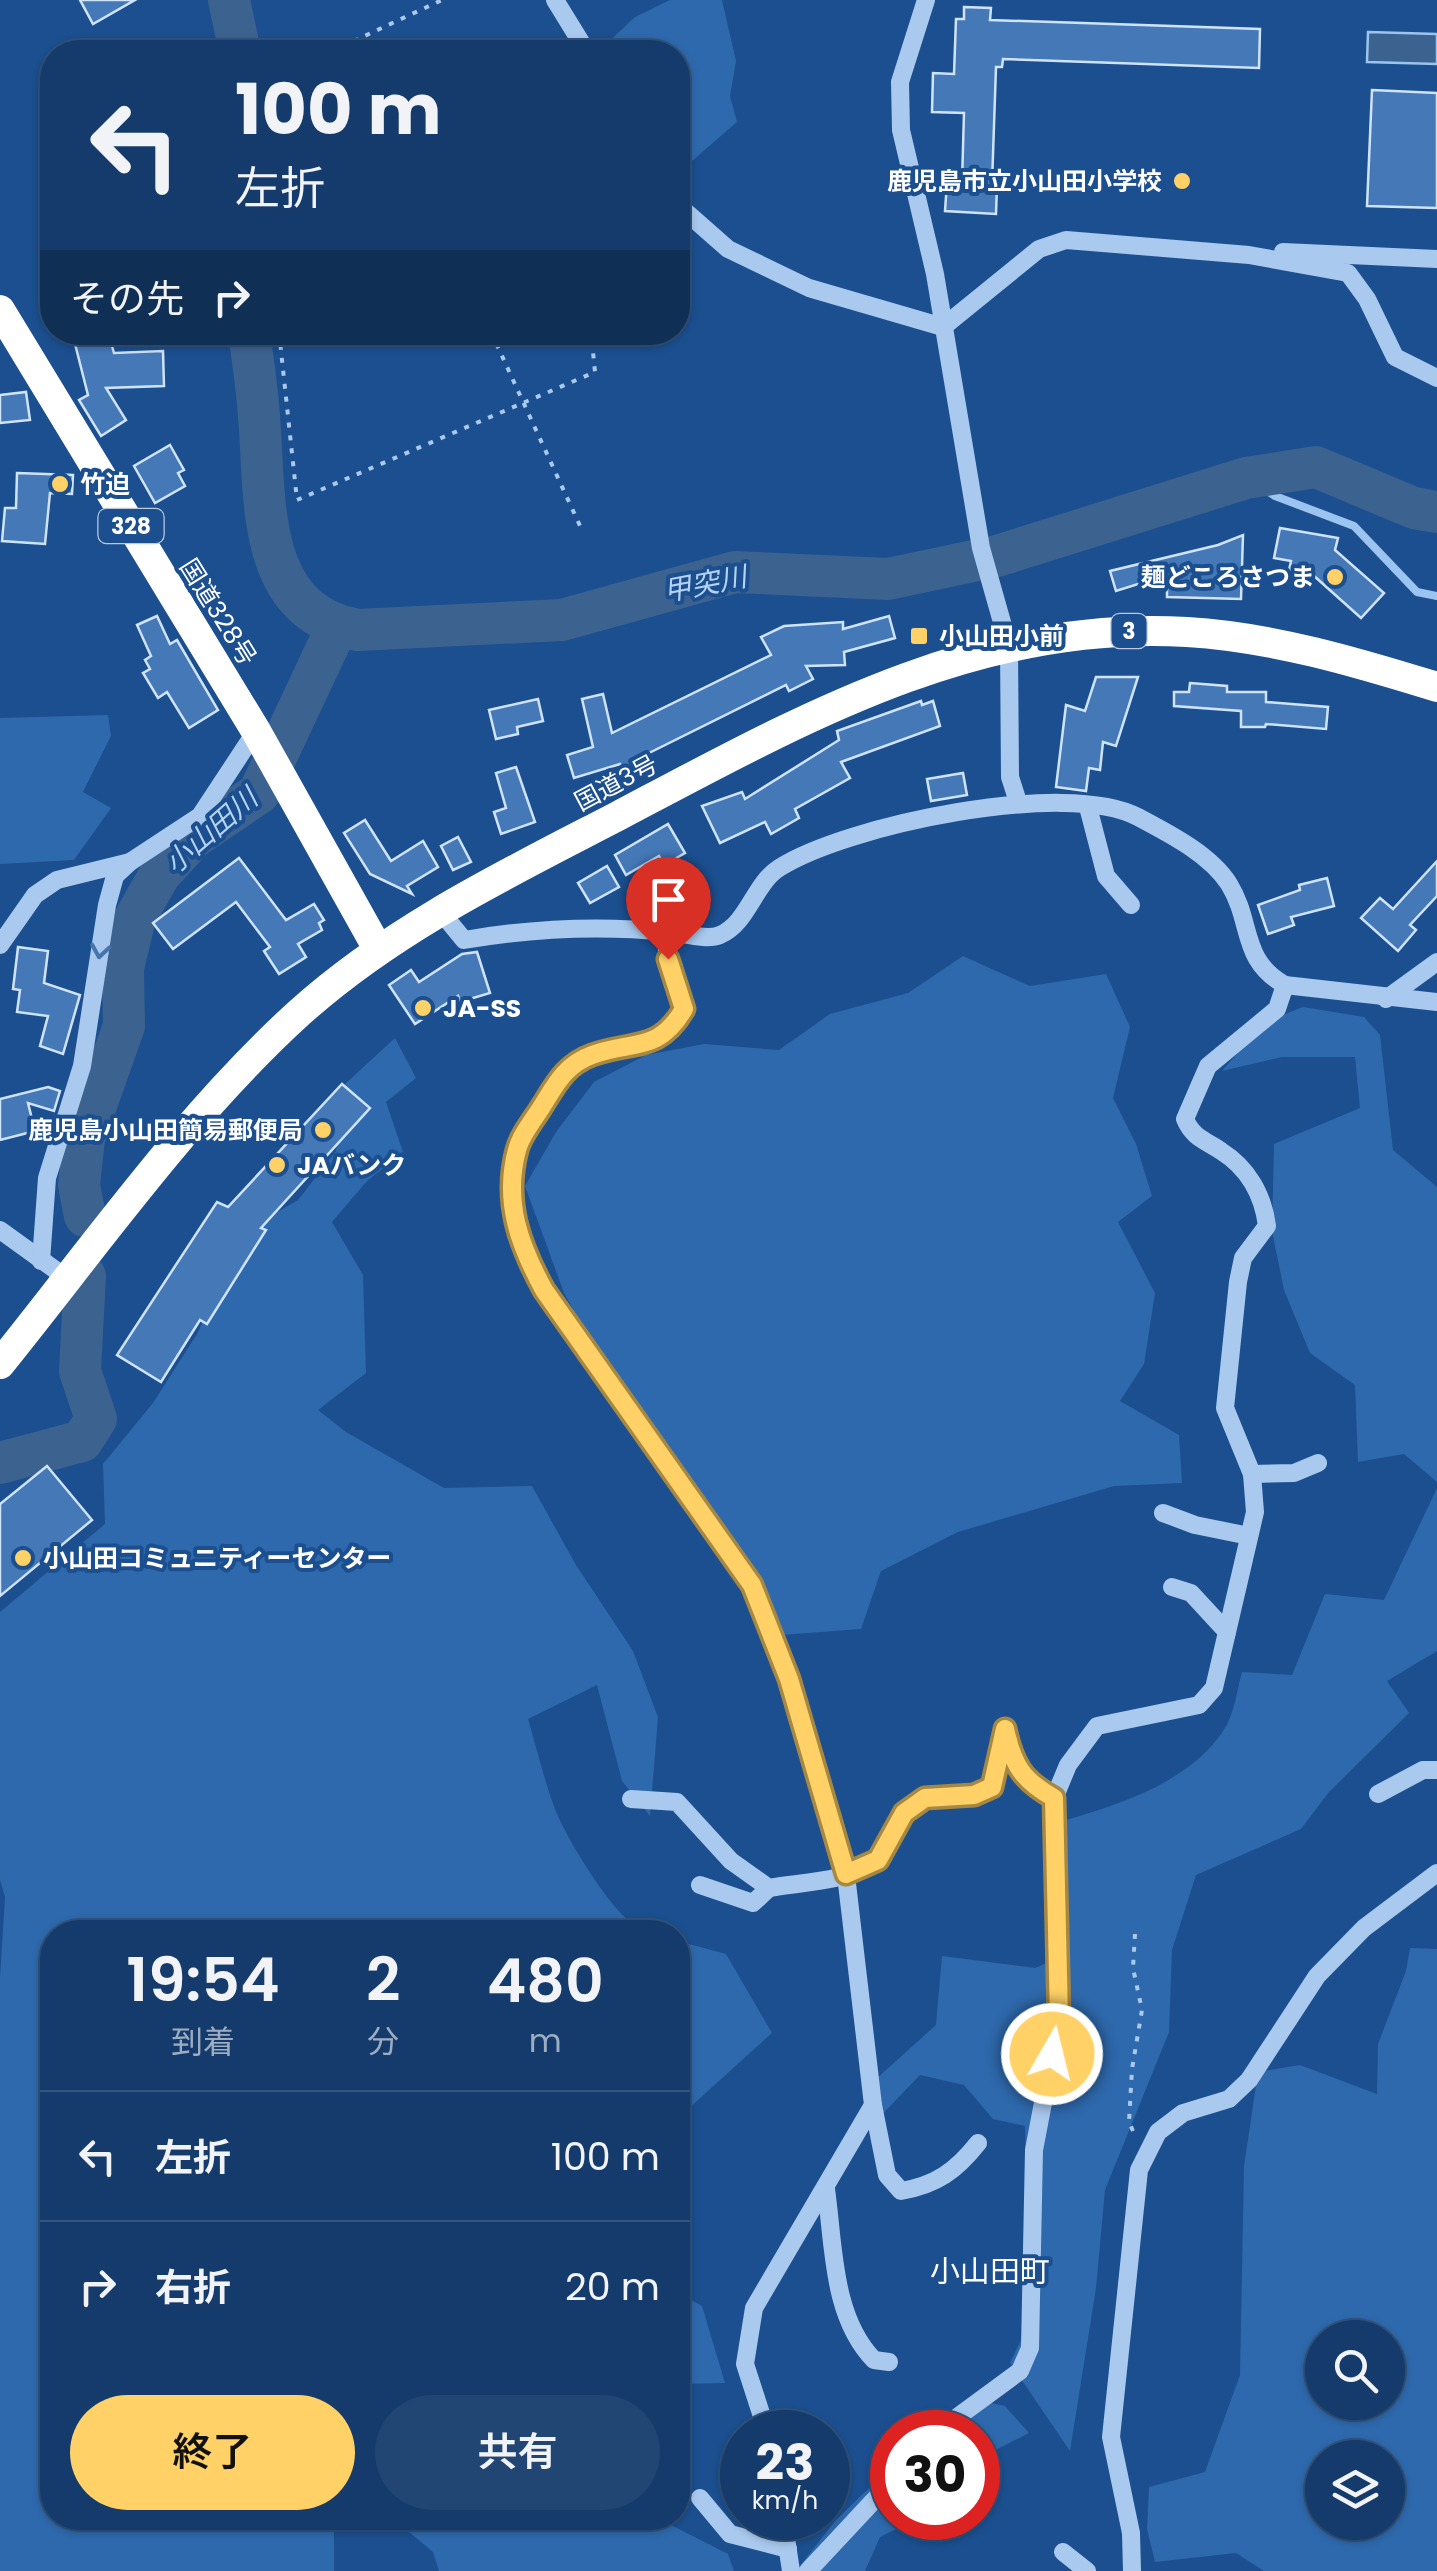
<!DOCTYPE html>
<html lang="ja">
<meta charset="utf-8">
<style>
:root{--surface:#143b6b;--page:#214673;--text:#f1f3f6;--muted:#9dadc1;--line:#33557e;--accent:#ffd166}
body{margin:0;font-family:Poppins,"Noto Sans JP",sans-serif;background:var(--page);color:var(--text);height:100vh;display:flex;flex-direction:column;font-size:38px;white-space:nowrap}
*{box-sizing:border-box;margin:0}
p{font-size:32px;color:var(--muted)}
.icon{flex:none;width:55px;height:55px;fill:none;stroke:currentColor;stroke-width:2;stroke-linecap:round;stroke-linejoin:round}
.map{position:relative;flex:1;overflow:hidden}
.panel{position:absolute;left:40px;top:1920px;width:650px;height:610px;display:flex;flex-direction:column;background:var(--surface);border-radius:40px;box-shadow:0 2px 8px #0004,0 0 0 2px var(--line)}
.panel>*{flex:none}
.hud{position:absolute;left:40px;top:40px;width:650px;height:305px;border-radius:40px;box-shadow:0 2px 8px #0004,0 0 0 2px var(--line);background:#143b6b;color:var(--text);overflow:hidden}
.fabs{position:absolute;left:1305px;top:2320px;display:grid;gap:20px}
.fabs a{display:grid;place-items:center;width:100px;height:100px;border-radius:50%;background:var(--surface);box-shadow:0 2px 8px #0004,0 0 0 2px var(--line);font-size:50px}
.speed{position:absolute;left:720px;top:2410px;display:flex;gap:20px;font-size:50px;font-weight:700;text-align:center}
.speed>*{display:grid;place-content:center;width:130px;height:130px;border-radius:50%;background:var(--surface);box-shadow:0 2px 8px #0004,0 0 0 2px var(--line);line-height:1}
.speed small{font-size:25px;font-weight:400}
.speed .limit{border:15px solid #d22;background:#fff;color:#111}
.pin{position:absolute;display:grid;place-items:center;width:85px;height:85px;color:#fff;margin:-102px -42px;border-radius:50% 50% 50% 0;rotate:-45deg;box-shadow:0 0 10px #0007}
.pin .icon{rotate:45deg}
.me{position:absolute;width:110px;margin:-55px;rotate:8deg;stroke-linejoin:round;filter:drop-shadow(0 0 8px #0008)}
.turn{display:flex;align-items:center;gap:35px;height:210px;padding:0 30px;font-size:45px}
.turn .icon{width:130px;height:130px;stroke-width:2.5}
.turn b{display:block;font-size:70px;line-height:85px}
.then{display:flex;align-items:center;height:95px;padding:0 30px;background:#0003;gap:20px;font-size:38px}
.eta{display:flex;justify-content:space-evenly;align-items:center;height:170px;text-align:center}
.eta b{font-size:60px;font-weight:600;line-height:70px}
.button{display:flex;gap:20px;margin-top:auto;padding:20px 30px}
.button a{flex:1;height:115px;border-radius:60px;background:var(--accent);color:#111;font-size:40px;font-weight:600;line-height:115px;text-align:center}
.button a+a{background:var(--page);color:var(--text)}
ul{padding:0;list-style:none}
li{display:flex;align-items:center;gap:30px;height:130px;padding:0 30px;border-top:2px solid var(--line)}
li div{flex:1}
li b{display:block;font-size:38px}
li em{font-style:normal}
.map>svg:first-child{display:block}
.green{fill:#2e69ad;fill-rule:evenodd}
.water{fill:#3c6290;stroke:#9cc4f0;stroke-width:2.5}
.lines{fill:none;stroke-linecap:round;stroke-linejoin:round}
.stream{stroke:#9cc4f0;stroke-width:8}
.river{stroke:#3c6290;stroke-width:42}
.building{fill:#4478b7;stroke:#cfe3fa;stroke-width:2.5}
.path{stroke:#a9c9ee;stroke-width:4;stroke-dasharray:5 8;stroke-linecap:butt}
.minor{stroke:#a9c9ee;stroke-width:18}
.highway{stroke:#fff;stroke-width:30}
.oneway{stroke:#4674ac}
.route-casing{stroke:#a68842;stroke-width:25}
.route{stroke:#ffd166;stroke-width:18}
.poi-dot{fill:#ffd166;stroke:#1b4f8f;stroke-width:4}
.labels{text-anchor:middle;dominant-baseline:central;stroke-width:8;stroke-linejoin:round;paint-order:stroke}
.shield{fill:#1b4f8f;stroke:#bbcadd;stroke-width:2.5}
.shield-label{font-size:22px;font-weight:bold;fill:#fff}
.poi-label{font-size:25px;font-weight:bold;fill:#fff;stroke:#1b4f8f;text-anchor:start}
.street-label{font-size:25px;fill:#fff;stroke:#1b4f8f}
.water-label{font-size:28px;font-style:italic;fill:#b5d3f5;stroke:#1b4f8f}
.quarter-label{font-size:30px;fill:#fff;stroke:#1b4f8f}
</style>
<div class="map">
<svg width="1437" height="2571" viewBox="0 0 1437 2571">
<rect width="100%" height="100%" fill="#1b4f8f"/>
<g class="green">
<polygon points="670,0 722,0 736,61 730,96 737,122 678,173 678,52 604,52 602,48 635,17"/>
<polygon points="108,715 111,736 83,792 111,808 74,860 0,864 0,718"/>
<polygon points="963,956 1030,986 1106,974 1130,1027 1113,1098 1136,1144 1152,1196 1118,1222 1155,1293 1144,1364 1120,1401 1179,1435 1182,1483 1114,1486 958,1532 881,1571 861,1629 768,1636 697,1499 603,1364 564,1293 525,1186 556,1132 594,1082 646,1055 704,1044 779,1050 830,1014 908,993"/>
<polygon points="1303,1007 1364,1017 1380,1035 1393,1150 1437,1187 1437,1482 1404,1454 1358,1462 1355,1385 1310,1353 1284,1290 1272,1231 1274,1144 1360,1108 1355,1057 1282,1057 1222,1071 1265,1022"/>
<path d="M395,1038L416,1078L386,1102L403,1152L367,1181L332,1222L363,1275L366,1373L318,1410L346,1432L444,1488L532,1486L576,1565L633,1651L658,1717L650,1816L622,1781L597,1685L528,1719C537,1749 544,1780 555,1809C566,1838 618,1925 646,1932H52V2518H334V2571H0V1978L5,1897L0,1880V1612L105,1524L103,1464L153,1403L197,1334L245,1231L298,1200L336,1151L345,1084Z"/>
<path d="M1437,1488V1651L1387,1681L1409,1713L1329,1792L1301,1829L1196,1875L1172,1950L1169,2032L1105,2190L1096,2288L1070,2451L1010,2363L1029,2323L1025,2126L993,2119L964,2085L920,2075L871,2126L876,2079L936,2025L942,1956L1035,1968L1058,1958L1049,1825C1108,1808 1187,1786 1223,1731C1234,1716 1237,1690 1242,1672L1292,1675L1325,1594L1384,1600Z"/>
<polygon points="678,1941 726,1954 772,2033 678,2118"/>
<path d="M1410,1948L1437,1949V2571H1264L1236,2553L1155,2562L1147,2529L1149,2487L1205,2472L1240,2375L1244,2166L1258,2072L1300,2065L1377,2094L1378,2044L1406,1971ZM1322,2338H1388V2402H1322ZM1322,2458H1388V2522H1322Z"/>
<polygon points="678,2293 702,2306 725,2383 678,2384"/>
<polygon points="972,2399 1005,2406 1029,2433 978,2459 978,2432 931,2432"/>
<polygon points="892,2466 892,2518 918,2518 880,2537 865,2571 796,2571 835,2521"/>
<polygon points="392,2518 657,2518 728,2554 734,2571 439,2571 433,2552"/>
</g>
<polygon class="water" points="1368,32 1437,34 1437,64 1367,62"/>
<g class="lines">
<polyline class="stream" points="1246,478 1275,496 1354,526 1417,592 1437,596"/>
<g class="river">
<polyline points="229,0 240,52"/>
<path d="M249,332C253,360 257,388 259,416C266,497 254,612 358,630L562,620L735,572L888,579L997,556L1246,478L1316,467L1414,508L1437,512"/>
<polyline points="85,1216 79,1185 84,1139 124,1026 123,968 135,918 160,874 193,838 259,793 337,627"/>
<polyline points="0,1463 82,1441 96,1419 80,1371 85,1276"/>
</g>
</g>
<g class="building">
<polygon points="80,0 135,0 93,24"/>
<polygon points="964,7 991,8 990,20 1260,29 1259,68 1003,59 1002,67 996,67 992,184 997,185 996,214 945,211 947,182 962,182 964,113 932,112 933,73 954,74 956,19 964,19"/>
<polygon points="1372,90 1437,93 1437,208 1367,206"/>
<polygon points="72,332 108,332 114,353 163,351 164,386 106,388 126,420 101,436 79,400 88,395"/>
<polygon points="26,392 30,420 0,423 0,395"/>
<polygon points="170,445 184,470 178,473 185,486 155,503 134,466"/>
<polygon points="17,473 73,475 72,494 50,493 45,544 2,541 5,508 16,508"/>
<polygon points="1280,528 1338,538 1335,550 1384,593 1361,618 1313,575 1289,570 1291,561 1274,558"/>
<polygon points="1243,535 1241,599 1167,597 1167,575 1116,591 1110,571 1218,545"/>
<polygon points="157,616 170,644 177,640 218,710 189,728 167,692 158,698 143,673 150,669 145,660 151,656 137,625"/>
<polygon points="889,616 895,638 844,652 845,665 806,666 813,679 789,691 786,685 637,759 641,768 625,775 620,764 574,778 567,755 593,747 582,699 603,694 612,733 771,655 761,637 784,626 843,622 843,629"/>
<polygon points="1096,677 1138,677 1116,746 1103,742 1100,770 1089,768 1086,791 1056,787 1066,705 1085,711"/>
<polygon points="1190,683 1227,686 1227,692 1266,692 1266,702 1328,707 1326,729 1266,724 1265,727 1241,727 1241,711 1174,706 1174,692 1189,692"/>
<polygon points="538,699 543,721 517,727 518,734 496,739 489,710"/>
<polygon points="921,701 922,705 933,701 940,726 841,762 850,778 795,809 799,818 771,834 765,822 720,843 702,806 742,792 745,799 839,740 837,731"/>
<polygon points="516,767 535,822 501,834 494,812 506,808 496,773"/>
<polygon points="963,773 967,795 931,801 927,779"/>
<polygon points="365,820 391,861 423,841 438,867 407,886 412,894 370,874 344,833"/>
<polygon points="668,824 685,853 664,865 659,856 626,875 615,855"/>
<polygon points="458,837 471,862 453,870 441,846"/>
<polygon points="239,858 286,920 314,904 324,920 319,923 322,930 298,944 306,957 279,974 264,951 270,947 236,902 173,949 153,923"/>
<polygon points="1437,861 1437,896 1410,925 1416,930 1398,951 1361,918 1380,898 1393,909"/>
<polygon points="607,866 619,887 590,903 578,883"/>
<polygon points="1327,878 1334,906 1291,917 1294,925 1268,934 1258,905 1300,890 1299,885"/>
<polygon points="18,947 48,951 44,983 80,995 63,1054 40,1046 48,1016 17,1012 20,990 13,989"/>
<polygon points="477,952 490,993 460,1002 458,996 415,1024 389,985 411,970 419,982 462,954"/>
<polygon points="342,1084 370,1108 261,1228 266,1230 207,1324 200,1320 161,1382 117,1355 217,1202 228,1207"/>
<polygon points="48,1087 60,1091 54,1111 28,1103 35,1131 0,1140 0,1099"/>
<polygon points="47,1466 92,1520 0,1596 0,1504"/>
</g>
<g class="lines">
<g class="path">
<polyline points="355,41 360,52"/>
<polyline points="330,52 442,0"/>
<polyline points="279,332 297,500 595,372 591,332"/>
<polyline points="491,332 581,528"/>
<polyline points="1133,2131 1129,2122 1132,2069 1142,2010 1133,1968 1135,1934"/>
</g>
<g class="minor">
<polyline points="555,0 587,52"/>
<polyline points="926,0 900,82 901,130 935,274 981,548 1009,647 1010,777 1018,802"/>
<polyline points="678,205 728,249 809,288 943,327"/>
<polyline points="1283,252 1437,259"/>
<polyline points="943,327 1039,249 1066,240 1249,255 1348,273 1367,299 1395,357 1437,378"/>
<polyline points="1088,807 1106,876 1131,905"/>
<path d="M441,912L464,940C534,928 598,925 668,932C682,933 707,941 720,935C748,923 754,884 779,868C846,825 1067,779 1138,817C1168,833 1210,854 1229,884C1253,923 1240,960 1285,985L1437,1002"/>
<path d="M665,932L668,959L684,1009C658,1053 634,1040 592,1055C567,1064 558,1081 544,1103C536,1117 521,1134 517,1150C503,1202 521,1246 545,1291L752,1585L789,1679L846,1875L873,2105L754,2308L745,2364L767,2432"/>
<polyline points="0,945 35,895 57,880 130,862 200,816 256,731"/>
<polyline points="1386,999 1437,962"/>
<polyline points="0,1230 68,1279"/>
<polyline points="41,1261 47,1178 82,1066 107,905 115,876 130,862"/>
<polyline points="1252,1474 1294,1473 1318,1463"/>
<polyline points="1163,1513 1195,1525 1249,1536"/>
<polyline points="1172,1587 1191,1593 1227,1632"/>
<polyline points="1378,1794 1423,1770 1437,1770"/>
<path d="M631,1799L677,1802L731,1861L769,1888C802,1882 848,1882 876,1861C897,1845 895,1812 923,1800C944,1791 969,1797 992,1787L1005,1729C1013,1765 1022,1780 1054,1798"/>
<polyline points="700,1885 753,1903 769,1888"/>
<path d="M873,2105L887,2175L901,2191C936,2185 956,2171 978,2143"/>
<path d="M826,2189C834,2246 832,2317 874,2360L889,2362"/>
<path d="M937,2432L1020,2371L1030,2348L1034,2150L1059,2019L1051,1806L1068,1765L1097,1726L1199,1705L1214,1688L1255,1512L1252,1474L1225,1408L1238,1282L1243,1258L1267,1226C1263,1195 1248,1168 1221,1151C1205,1140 1193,1138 1185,1119L1208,1066L1277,1009L1285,985"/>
<polyline points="700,2498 730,2534 788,2549"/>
<polyline points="783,2518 791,2571"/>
<polyline points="1063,2552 1087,2571"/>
<polyline points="808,2571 892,2481"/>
<polyline points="1132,2571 1131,2533 1111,2437 1139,2170 1158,2132 1183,2113 1229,2099 1249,2080 1317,1976 1364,1928 1437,1873"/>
</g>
<g class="highway">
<polyline points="0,310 256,731 378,949"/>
<path d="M0,1364C96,1245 186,1116 299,1013C392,929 508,873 618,816C798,721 976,619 1187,632C1272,637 1356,662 1437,687"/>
</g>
</g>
<defs><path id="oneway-chevron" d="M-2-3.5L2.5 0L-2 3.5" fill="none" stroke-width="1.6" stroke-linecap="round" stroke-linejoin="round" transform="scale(2.5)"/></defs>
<use class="oneway" href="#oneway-chevron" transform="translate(100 951) rotate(99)"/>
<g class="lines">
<g class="route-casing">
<path id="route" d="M668,959L684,1009C658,1053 634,1040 592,1055C567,1064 557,1082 544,1103C536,1117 521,1134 517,1150C503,1202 520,1246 544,1290L752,1585L789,1679L846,1874L878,1860L904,1813L925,1798L974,1795L992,1787L1005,1729C1013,1765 1022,1780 1054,1798L1059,2019L1052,2054"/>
</g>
<use href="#route" class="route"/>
</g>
<g class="poi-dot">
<circle cx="1182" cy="181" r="10"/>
<circle cx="60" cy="484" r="10"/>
<circle cx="1335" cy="577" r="10"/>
<rect x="909" y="626" width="20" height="20" rx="5"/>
<circle cx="423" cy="1008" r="10"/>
<circle cx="323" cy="1130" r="10"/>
<circle cx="277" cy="1165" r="10"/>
<circle cx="23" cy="1558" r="10"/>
</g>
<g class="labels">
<g class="shield">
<rect x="98.5" y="509" width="65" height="34" rx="8"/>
<rect x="1111.5" y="614" width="35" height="34" rx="8"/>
</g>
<g class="shield-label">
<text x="131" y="526">328</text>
<text x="1129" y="631">3</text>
</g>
<g class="poi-label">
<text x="1162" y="181" text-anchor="end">鹿児島市立小山田小学校</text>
<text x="80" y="484">竹迫</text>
<text x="1315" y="577" text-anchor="end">麺どころさつま</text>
<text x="939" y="636">小山田小前</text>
<text x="443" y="1008">JA-SS</text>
<text x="303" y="1130" text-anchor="end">鹿児島小山田簡易郵便局</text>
<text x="297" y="1165">JAバンク</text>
<text x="43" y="1558">小山田コミュニティーセンター</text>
</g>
<g class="street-label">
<text transform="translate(218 612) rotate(58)">国道328号</text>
<text transform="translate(616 783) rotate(-28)">国道3号</text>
</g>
<g class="water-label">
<text transform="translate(705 584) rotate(-11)">甲突川</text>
<text transform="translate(211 831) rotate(-41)">小山田川</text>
</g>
<g class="quarter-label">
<text x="990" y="2271">小山田町</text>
</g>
</g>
</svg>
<div class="fabs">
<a><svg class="icon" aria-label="search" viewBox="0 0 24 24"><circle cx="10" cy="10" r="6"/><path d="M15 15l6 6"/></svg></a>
<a><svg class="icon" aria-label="layers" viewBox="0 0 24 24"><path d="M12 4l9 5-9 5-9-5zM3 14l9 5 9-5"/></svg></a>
</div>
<div class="speed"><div>23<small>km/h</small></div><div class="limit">30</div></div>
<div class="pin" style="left:668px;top:959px;background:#d93025"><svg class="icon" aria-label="arrive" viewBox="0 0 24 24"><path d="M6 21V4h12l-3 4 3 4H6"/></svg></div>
<svg class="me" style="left:1052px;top:2054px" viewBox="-20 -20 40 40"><circle r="17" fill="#ffd166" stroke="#fff" stroke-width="3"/><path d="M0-11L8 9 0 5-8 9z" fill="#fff"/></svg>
<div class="hud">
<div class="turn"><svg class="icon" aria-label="left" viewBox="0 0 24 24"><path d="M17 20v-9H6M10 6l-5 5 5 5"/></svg><div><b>100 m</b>左折</div></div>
<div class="then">その先<svg class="icon" aria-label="right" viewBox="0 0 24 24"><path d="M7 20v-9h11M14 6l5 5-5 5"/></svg></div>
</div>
<section class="panel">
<div class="eta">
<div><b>19:54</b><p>到着</p></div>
<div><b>2</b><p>分</p></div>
<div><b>480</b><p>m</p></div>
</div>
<ul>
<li><svg class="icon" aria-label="left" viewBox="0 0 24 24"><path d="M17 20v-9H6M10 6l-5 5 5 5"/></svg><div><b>左折</b></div><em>100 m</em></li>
<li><svg class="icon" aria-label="right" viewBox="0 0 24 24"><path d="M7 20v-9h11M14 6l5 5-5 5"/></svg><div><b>右折</b></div><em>20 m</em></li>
</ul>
<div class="button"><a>終了</a><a>共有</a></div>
</section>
</div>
